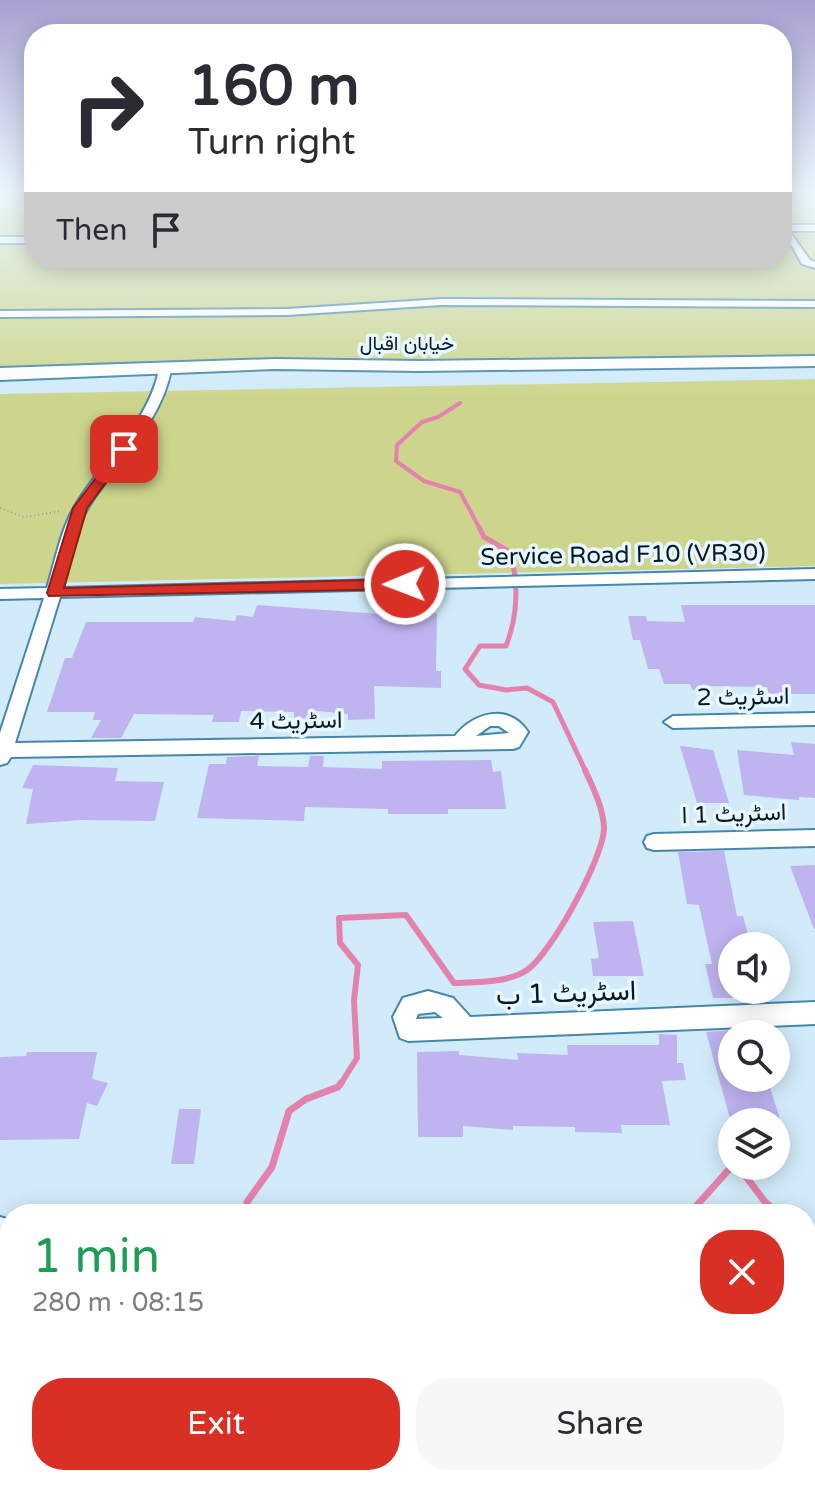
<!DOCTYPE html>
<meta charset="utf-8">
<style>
:root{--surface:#fff;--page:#f7f7f7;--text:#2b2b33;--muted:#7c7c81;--accent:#d93025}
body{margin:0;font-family:"Varela Round",Vazirmatn,sans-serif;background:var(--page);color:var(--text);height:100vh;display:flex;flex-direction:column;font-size:30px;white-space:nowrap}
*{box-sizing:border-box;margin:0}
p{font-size:26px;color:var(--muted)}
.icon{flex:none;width:44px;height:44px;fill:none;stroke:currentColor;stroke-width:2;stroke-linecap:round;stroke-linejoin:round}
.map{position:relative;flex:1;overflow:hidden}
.details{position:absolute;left:0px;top:1204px;width:816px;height:282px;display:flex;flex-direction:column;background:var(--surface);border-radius:32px 32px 0 0;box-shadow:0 4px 20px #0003}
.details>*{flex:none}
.banner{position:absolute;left:24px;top:24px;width:768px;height:244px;border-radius:32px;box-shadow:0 4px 20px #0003;background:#fff;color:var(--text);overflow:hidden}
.tools{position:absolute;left:718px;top:932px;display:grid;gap:16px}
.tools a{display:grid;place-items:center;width:72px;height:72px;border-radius:50%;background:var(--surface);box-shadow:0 4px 20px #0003;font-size:40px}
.pin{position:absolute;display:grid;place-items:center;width:68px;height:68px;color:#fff;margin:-34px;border-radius:16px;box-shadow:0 4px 12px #0006}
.me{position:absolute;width:88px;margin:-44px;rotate:269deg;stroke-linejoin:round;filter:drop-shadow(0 0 6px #0008)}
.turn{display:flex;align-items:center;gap:28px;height:168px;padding:0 32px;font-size:36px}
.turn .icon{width:104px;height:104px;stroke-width:2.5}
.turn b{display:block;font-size:56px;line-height:68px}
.then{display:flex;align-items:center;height:76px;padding:0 32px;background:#0003;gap:16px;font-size:30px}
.round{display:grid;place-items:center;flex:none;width:84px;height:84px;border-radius:32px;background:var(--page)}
.headline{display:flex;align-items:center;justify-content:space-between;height:136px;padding:0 32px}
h1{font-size:48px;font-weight:600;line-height:60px;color:#1e9e55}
.primary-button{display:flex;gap:16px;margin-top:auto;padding:16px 32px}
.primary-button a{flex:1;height:92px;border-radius:32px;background:var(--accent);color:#fff;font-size:32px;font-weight:600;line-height:92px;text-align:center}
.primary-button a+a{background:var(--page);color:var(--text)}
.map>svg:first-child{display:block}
.built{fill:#b6e2fc}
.green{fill:#cdd58c}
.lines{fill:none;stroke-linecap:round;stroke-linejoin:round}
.stream-far3{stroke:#e383ad;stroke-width:4}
.stream-far2{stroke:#e383ad;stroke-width:5}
.stream-far1{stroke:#e383ad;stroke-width:6}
.stream{stroke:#e383ad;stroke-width:7}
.building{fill:#bfb3f0}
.minor-casing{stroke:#4587aa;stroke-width:4}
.tertiary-casing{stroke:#4587aa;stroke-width:4}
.primary-casing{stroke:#4587aa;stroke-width:4}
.path{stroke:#8aa5b3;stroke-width:2;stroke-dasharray:1 3;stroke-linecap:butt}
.minor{fill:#fff;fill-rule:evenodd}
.tertiary{fill:#fff;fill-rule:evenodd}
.primary{fill:#fff;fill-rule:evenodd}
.route{fill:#d93025;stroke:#8d1f18;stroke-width:2}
.labels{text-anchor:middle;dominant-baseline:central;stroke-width:7;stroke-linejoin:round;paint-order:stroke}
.far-street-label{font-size:20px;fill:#001b29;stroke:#e9f6fe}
.street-label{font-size:24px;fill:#001b29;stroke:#e9f6fe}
.near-street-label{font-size:28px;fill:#001b29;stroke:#e9f6fe}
</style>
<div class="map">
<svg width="815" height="1485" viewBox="0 0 815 1485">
<rect width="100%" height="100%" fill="#d1ebfa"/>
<polygon class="built" points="806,1387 815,1419 815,1485 375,1485 385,1476 806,1476"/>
<g class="green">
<polygon points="0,192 34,192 34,258 782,258 782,192 815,192 815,357 369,361 0,369"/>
<polygon points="815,379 815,566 0,584 0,394"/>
</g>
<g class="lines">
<polyline class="stream-far3" points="460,403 438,417 422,422 397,445 396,461 424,481 460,492 480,529"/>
<path class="stream-far2" d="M479,527L484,537L510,552C519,584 518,615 506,646H480L465,669L479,685L506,690L527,688L553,702L586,772"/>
<path class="stream-far1" d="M340,1085L357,1058L354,1000L358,965L340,943L339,918L406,915L454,983C476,982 508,983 527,970C551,954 603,858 604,829C604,810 593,787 585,770"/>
<g class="stream">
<polyline points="738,1166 765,1202 779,1214"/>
<polyline points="248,1214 247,1202 272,1167 289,1111 306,1099 338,1087 341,1083"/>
<polyline points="689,1214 732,1166"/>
<polyline points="806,1236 815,1248"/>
<polyline points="311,1485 322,1476"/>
</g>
</g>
<g class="building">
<polygon points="257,605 380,614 380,612 437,613 436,671 441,671 441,688 374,686 375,719 348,720 348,714 309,710 309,718 294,719 294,712 241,711 239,722 212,722 214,715 134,714 121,738 91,738 101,720 93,720 95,712 47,712 65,658 72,658 86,622 193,622 195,617 235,621 237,615 253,617"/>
<polygon points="681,605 815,605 815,694 769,694 767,687 705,686 706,690 692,690 690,684 664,684 659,669 648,669 640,640 633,640 628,616 646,616 647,621 685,622"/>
<polygon points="791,742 815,744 815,798 799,797 799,800 744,795 737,750 794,755"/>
<polygon points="680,746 713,750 729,803 697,803"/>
<polygon points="259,756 257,766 308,767 310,756 324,756 323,767 382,769 382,761 491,760 493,772 501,771 506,809 448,809 448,814 388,814 388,809 305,807 304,821 197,818 209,764 226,764 227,757"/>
<polygon points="33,765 118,768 115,781 164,782 155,821 82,820 26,824 33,789 22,788"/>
<polygon points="724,851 737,916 743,916 751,946 732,946 732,978 727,978 733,998 713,998 705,964 712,964 699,905 687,904 678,852"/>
<polygon points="815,865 815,929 814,929 790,866"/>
<polygon points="633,921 644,976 593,976 591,959 599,958 593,922"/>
<polygon points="732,1030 732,1078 767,1078 781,1122 731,1122 706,1032"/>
<polygon points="659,1034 677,1035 677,1063 683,1063 686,1080 662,1081 670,1125 621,1125 622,1133 575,1132 575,1127 513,1126 513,1130 463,1126 463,1137 418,1137 417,1052 459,1051 459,1055 518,1060 517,1053 568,1055 567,1045 659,1045"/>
<polygon points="27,1052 97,1052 92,1079 108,1083 97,1106 87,1103 79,1139 0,1140 0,1057 26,1056"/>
<polygon points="179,1109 201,1109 194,1164 171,1164"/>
</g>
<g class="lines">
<g class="minor-casing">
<g id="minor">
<polygon points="786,235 792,235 810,260 815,262 815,268 802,264"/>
<polygon points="442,299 815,301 815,307 442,305 287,315 0,317 0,311 287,309"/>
<path d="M165,366L171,370C161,423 117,461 89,506C76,526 70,564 63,588L815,569V579L60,597L15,743L455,736C474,712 509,703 528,732L519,747L513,749L11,757L7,763L0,765V733L44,598L0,599V589L47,588C55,562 61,529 75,506C102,460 148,424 159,370ZM490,726H499L509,733L476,736Z"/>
<polygon points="815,713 815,725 673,728 664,722 673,716"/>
<polygon points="815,830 815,846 654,850 647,848 644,842 647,836 654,834"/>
<path d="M428,991L453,998L470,1017L815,1002V1024L408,1041L400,1038L393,1017L403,998ZM435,1012L443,1018L416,1019L418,1014Z"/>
<polygon points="0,1217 10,1220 10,1240 0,1243"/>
</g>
</g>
<g class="tertiary-casing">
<g id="tertiary">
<rect x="782" y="225" width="33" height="6"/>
<rect x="0" y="237" width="34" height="6"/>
</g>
</g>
<g class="primary-casing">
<polygon id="primary" points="815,356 815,366 420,371 275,369 0,380 0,368 275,359 420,361"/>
</g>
<polyline class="path" points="0,508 24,517 62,511"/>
<use href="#minor" class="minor"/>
<use href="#tertiary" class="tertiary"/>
<use href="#primary" class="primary"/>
</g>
<linearGradient id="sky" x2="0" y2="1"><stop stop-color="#a6a0d0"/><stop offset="0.48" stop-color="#eaf6fd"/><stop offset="1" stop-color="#eaf6fd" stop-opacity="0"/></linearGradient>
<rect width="815" height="399" fill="url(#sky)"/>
<polygon class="route" points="124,445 131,449 87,508 64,588 405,579 413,584 405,589 49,596 47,593 73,508 120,446"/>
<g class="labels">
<g class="far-street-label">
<text x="407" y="344">خیابان اقبال</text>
</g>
<g class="street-label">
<text transform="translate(623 555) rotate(-1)">Service Road F10 (VR30)</text>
<text transform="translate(743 697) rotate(-1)">اسٹریٹ 2</text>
<text transform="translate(296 721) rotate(-1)">اسٹریٹ 4</text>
<text transform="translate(734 814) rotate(-2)">اسٹریٹ 1 ا</text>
</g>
<g class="near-street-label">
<text transform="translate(566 993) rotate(-2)">اسٹریٹ 1 ب</text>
</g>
</g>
</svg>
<div class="tools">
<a><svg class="icon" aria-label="sound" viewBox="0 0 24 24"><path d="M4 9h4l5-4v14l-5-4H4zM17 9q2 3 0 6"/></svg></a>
<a><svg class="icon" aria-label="search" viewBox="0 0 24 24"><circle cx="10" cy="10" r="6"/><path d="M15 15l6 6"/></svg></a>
<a><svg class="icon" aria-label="layers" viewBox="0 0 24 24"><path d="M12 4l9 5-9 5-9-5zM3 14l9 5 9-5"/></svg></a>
</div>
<div class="pin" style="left:124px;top:449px;background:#d93025"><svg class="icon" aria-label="arrive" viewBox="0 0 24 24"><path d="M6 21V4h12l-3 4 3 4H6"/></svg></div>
<svg class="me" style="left:405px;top:584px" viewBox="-20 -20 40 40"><circle r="17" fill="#d93025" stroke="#fff" stroke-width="3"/><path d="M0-11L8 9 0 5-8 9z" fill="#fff"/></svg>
<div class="banner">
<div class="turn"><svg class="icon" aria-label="right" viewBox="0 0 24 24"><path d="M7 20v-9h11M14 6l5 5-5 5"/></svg><div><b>160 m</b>Turn right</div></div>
<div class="then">Then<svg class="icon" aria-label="arrive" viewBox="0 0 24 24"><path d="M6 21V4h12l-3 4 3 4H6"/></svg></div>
</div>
<section class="details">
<div class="headline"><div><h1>1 min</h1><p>280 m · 08:15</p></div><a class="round" style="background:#d93025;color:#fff"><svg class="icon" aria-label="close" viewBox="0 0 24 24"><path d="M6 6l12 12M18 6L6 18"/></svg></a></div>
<div class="primary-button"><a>Exit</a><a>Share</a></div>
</section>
</div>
